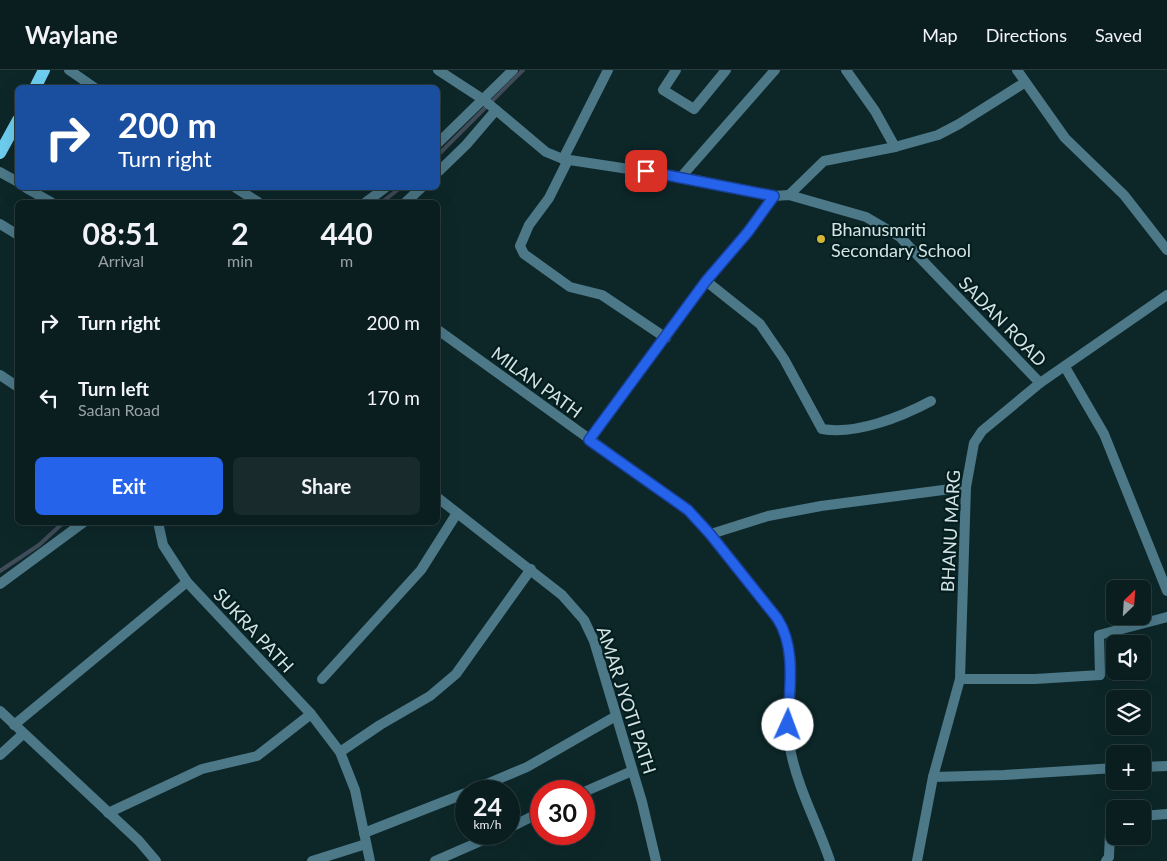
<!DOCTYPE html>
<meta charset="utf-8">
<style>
:root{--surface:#0a1d1f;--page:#182a2c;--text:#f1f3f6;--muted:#99a2a4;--line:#2a3b3d;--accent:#2563eb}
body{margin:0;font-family:Lato,sans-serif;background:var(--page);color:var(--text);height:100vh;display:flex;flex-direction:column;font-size:19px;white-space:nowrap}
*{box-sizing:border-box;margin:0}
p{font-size:16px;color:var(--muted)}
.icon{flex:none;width:28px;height:28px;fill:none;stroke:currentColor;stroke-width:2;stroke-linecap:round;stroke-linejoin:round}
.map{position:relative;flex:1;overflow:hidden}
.panel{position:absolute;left:15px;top:130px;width:425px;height:325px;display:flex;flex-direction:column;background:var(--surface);border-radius:8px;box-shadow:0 5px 20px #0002,0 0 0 1px var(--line)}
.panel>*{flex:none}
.top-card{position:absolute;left:15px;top:15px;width:425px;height:105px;border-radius:8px;box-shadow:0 5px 20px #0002,0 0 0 1px var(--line);background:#1a4fa0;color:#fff;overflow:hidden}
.needle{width:32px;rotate:25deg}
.tools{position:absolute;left:1106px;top:510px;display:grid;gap:10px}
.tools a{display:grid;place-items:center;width:45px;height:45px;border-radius:8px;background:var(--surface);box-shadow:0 5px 20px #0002,0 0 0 1px var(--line);font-size:25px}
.speed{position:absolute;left:455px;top:710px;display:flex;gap:10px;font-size:25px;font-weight:700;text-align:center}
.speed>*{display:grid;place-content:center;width:65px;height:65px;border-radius:50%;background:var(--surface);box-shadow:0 5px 20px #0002,0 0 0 1px var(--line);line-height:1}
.speed small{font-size:12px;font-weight:400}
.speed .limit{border:8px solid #d22;background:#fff;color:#111}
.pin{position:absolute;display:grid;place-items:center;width:42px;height:42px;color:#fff;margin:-21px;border-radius:10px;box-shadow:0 2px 8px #0006}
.me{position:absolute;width:55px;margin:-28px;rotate:2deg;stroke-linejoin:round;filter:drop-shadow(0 0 4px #0008)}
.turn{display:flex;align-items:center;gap:18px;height:105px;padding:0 20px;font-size:22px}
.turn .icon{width:65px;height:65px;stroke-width:2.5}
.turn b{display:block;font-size:35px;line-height:42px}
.eta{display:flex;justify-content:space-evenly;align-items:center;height:85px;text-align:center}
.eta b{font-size:30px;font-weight:700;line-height:35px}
.cta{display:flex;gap:10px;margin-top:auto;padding:10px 20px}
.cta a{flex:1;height:58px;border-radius:8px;background:var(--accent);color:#fff;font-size:20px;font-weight:700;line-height:58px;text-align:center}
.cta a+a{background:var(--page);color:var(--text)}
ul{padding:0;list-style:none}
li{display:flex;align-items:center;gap:15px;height:75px;padding:0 20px}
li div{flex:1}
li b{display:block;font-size:19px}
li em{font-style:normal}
header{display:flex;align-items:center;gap:30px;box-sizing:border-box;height:70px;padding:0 25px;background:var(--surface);border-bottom:1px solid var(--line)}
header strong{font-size:24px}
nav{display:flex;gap:28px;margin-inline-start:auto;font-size:18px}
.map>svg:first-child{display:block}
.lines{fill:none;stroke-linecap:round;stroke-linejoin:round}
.stream{stroke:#404c59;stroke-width:4}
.minor{stroke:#4c7888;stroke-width:10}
.tertiary{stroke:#4c7888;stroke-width:10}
.primary{stroke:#6ecef0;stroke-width:12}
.route-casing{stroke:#184099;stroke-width:12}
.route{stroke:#2563eb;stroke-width:9}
.poi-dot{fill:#d4b535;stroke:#041e20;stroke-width:2}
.labels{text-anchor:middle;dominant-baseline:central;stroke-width:4.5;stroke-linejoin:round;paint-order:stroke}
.poi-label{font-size:18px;fill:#d4e3e4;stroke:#041e20;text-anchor:start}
.street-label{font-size:18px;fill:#d4e3e4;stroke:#041e20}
</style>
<header>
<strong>Waylane</strong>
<nav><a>Map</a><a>Directions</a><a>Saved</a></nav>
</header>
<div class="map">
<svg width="1167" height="791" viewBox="0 0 1167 791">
<rect width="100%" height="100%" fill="#0d2729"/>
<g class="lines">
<g class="stream">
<polyline points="438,85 523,0"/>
<polyline points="382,132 400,118"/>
<polyline points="0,501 39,475 64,452"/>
</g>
<g class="minor">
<polyline points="69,0 95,18"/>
<polyline points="438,0 484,30 546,82 563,89 681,107 774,126 789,125 866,147 900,167 1040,313"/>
<polyline points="676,0 663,20 694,39 726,0"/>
<polyline points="846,0 875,41 895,77 938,65 959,54 1024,13"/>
<polyline points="438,73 513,0"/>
<polyline points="563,89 608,0"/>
<polyline points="568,90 549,128 529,155 520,176 524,184 570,217 602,225 666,268"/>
<polyline points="0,102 18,112"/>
<polyline points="438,102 466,75 496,40"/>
<polyline points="681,107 775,0"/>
<polyline points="26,118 51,132"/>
<polyline points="236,118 258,132"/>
<polyline points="789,125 824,91 895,77"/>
<polyline points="366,132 385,118"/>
<polyline points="406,132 421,118"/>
<polyline points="0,154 18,165"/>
<path d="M706,211L760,254L784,289L822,359C856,365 901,347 931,331"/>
<path d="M438,260L688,440L711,464L777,548C803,588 781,639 791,683C799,721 818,755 830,791"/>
<polyline points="1065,297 1104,364 1167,521"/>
<polyline points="0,305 18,317"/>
<polyline points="589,370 706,211 748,162 774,126"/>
<polyline points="438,428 562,525 584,550 594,571 642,732 656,791"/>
<polyline points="158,452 163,475 187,512 311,644 340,682 355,720 370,791"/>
<polyline points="711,464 768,446 821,436 966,417"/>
<polyline points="0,514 84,452"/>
<polyline points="322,609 421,500 457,443"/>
<polyline points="960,609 1035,609 1100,605 1099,565 1167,547"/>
<polyline points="0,641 139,771 156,791"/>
<polyline points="14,655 187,512"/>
<polyline points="340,682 380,655 430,626 456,604 531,499"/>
<polyline points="0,685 23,664"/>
<polyline points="1142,697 1167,696"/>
<polyline points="933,707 1004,705 1115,698"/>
<polyline points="470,721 527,697 616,646"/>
<polyline points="584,722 632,701"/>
<polyline points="108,743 202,699 257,686 311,644"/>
<polyline points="1142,746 1167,744"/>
<polyline points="509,758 541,742"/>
<polyline points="364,763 466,723"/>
<polyline points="312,791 366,774"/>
<polyline points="435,791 497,764"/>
<polyline points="917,791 933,707 960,609 966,417 974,373 982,361 1040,313 1167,225"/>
<polyline points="1106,791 1109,787 1110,763 1115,752"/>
</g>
<polyline class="tertiary" points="1017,0 1065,68 1124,125 1167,180"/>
<g class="primary">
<polyline points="35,18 44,0"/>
<polyline points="0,83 18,50"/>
</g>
</g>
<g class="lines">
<g class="route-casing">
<path id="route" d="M646,101L774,126L748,162L706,211L589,370L688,440L710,464L777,548C797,578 789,620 788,655"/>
</g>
<use href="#route" class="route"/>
</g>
<circle class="poi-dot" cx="821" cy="169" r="5"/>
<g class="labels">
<g class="poi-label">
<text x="831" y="159">Bhanusmriti<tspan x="831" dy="21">Secondary School</tspan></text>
</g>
<g class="street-label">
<text transform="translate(1003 251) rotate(46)">SADAN ROAD</text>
<text transform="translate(537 312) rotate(36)">MILAN PATH</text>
<text transform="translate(950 461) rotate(-87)">BHANU MARG</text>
<text transform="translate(254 560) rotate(47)">SUKRA PATH</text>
<text transform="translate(627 630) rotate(72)">AMAR JYOTI PATH</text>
</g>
</g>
</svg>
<div class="tools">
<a><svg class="needle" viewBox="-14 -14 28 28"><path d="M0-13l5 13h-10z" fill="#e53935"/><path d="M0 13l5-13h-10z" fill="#99a2a4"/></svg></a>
<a><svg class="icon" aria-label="sound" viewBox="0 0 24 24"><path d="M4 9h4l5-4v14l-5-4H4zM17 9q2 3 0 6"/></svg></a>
<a><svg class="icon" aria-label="layers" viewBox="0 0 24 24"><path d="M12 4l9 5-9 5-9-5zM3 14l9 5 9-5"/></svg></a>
<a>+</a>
<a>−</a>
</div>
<div class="speed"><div>24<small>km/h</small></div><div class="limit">30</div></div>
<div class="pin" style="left:646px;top:101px;background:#d93025"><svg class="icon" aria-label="arrive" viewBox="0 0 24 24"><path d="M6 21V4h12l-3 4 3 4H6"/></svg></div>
<svg class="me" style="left:788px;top:655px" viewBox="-20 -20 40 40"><circle r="19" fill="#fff"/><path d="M0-13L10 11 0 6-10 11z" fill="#2563eb"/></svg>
<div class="top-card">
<div class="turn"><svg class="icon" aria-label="right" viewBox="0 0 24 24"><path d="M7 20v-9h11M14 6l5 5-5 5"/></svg><div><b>200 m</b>Turn right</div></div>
</div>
<section class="panel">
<div class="eta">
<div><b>08:51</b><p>Arrival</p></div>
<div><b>2</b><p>min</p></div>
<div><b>440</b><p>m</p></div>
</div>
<ul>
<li><svg class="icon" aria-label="right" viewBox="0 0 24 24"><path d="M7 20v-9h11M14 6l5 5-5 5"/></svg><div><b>Turn right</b></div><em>200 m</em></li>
<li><svg class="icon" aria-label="left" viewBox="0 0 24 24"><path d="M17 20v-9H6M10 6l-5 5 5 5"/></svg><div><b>Turn left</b><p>Sadan Road</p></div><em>170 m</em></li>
</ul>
<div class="cta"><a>Exit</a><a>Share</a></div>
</section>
</div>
